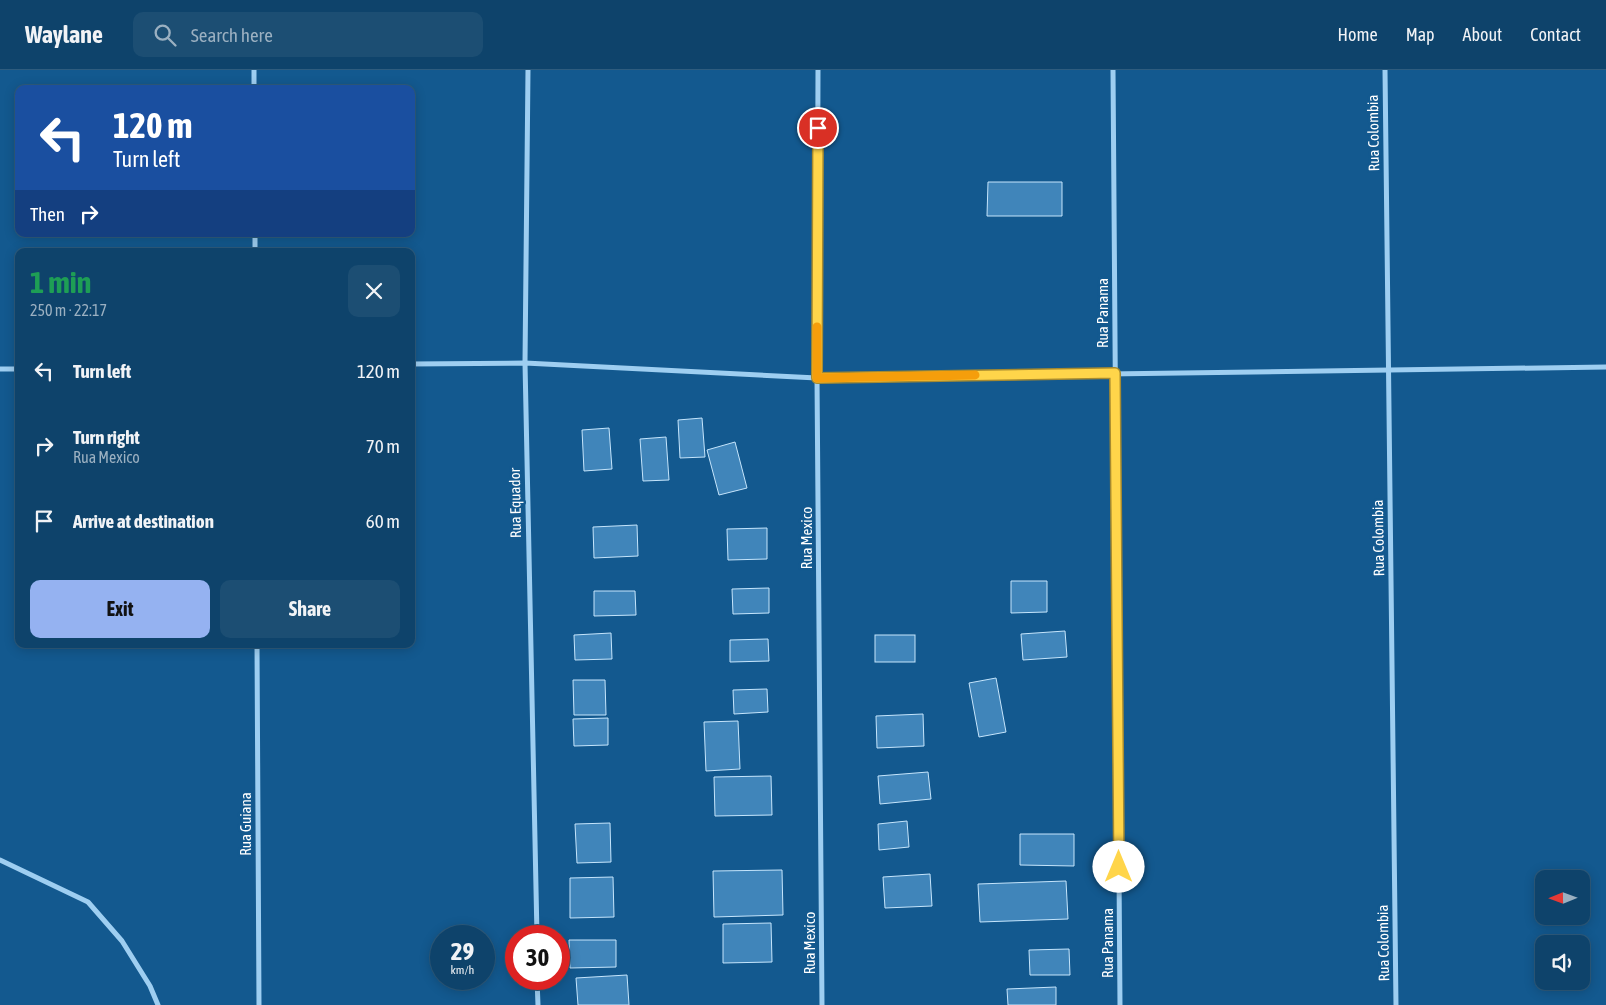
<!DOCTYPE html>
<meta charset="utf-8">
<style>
:root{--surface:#0e436b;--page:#1c4e73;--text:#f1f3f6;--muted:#9bb0c1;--line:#2e5c7e;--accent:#95b2f1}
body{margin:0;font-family:"Asap Condensed",sans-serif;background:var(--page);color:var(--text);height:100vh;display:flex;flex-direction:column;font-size:19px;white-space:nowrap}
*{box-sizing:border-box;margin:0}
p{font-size:16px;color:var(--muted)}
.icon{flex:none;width:28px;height:28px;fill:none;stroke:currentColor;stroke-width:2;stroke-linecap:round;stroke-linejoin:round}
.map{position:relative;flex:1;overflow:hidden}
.panel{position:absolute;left:15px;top:178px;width:400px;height:400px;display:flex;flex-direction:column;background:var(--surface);border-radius:10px;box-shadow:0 2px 12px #0003,0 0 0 1px var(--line)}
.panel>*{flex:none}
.banner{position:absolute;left:15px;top:15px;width:400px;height:152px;border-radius:10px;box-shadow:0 2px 12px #0003,0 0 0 1px var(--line);background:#1a4fa0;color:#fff;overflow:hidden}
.needle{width:32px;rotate:269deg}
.buttons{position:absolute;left:1535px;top:800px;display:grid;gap:10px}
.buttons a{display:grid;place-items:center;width:55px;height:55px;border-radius:10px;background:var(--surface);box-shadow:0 2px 12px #0003,0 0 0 1px var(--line);font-size:25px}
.speed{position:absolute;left:430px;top:855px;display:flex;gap:10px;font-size:25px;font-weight:700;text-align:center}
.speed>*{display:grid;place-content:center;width:65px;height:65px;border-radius:50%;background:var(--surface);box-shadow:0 2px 12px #0003,0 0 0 1px var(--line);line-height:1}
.speed small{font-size:12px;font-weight:400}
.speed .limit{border:8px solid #d22;background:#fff;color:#111}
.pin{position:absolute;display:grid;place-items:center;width:42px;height:42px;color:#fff;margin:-21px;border:2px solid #fff;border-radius:50%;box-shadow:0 1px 5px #0007}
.me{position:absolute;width:55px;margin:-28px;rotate:0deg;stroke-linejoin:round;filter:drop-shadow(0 0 4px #0008)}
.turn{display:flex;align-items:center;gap:18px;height:105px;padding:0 15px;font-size:22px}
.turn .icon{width:65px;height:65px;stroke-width:2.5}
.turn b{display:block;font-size:35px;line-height:42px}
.then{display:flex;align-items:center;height:48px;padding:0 15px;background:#0003;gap:10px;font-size:19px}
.round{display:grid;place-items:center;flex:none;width:52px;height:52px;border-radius:10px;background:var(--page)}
.overview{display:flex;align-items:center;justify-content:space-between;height:85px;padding:0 15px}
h1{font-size:30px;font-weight:700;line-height:38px;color:#1e9e55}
.cta{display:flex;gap:10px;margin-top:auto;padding:10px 15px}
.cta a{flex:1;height:58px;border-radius:10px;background:var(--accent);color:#111;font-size:20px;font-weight:700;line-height:58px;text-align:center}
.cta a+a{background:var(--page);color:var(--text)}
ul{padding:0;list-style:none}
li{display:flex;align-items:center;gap:15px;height:75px;padding:0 15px}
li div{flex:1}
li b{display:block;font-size:19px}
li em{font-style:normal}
header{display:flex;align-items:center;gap:30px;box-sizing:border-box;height:70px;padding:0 25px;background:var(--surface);border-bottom:1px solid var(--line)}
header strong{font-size:24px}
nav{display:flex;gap:28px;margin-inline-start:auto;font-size:18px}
.search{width:350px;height:45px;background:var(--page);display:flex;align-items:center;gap:12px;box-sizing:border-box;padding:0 18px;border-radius:10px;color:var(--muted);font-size:19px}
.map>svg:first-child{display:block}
.building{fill:#4085ba;stroke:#c5e5fc}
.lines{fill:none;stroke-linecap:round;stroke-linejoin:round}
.street{stroke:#9ecef1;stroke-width:5}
.route-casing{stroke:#a68a30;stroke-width:12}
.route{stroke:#ffd54a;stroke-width:9}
.slow{stroke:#f59e0b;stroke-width:9}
.labels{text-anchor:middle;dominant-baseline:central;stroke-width:5;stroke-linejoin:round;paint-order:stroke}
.street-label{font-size:15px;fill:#fff;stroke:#13598f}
</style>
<header>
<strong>Waylane</strong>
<div class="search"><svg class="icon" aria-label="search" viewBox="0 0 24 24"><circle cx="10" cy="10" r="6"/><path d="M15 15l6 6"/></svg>Search here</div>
<nav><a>Home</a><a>Map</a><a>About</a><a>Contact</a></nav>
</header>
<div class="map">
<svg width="1606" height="935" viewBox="0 0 1606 935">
<rect width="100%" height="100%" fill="#13598f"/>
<g class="building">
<polygon points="988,112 1062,112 1062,146 987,146"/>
<polygon points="702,348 705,387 680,388 678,350"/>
<polygon points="609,358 612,399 584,401 582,360"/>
<polygon points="666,367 669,410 643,411 640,369"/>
<polygon points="735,372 747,418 719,425 707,380"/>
<polygon points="637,455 638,486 594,488 593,457"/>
<polygon points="767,458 767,489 728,490 727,459"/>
<polygon points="1011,511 1047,511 1047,542 1011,543"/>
<polygon points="769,518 769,543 733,544 732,519"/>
<polygon points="594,521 635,521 636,545 594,546"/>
<polygon points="1065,561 1067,587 1023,590 1021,564"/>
<polygon points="611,563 612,589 575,590 574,565"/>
<rect x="875" y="565" width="40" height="27"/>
<polygon points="768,569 769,591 730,592 730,570"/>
<polygon points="996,608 1006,662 979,667 969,613"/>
<polygon points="573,610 605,610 606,645 574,645"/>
<polygon points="767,619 768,642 734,644 733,620"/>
<polygon points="923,644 924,676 877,678 876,646"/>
<polygon points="608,648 608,675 574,676 573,649"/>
<polygon points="738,651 740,699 706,701 704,652"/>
<polygon points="928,702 931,729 880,734 878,706"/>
<polygon points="771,706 772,745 715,746 714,707"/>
<polygon points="907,751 909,777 879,780 878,754"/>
<polygon points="610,753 611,792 577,793 575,754"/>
<polygon points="1020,764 1074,764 1074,796 1020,795"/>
<polygon points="782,800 783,845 714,847 713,801"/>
<polygon points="930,804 932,836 885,838 883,807"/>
<polygon points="613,807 614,847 570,848 570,808"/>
<polygon points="1066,811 1068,849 980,852 978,814"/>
<polygon points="771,853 772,892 723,893 723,854"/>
<polygon points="569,870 616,870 616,897 570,898"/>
<polygon points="1069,879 1070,905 1030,905 1029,880"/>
<polygon points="627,905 629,935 578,935 576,908"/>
<polygon points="1056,917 1056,935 1008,935 1007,919"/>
</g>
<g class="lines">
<g class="street">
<polyline points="254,0 254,19"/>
<polyline points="528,0 525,293 537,866"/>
<polyline points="818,0 817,308 822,935"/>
<polyline points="1113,0 1120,935"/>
<polyline points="1385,0 1396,935"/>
<polyline points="255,164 255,181"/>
<polyline points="411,294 525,293 817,308 1606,297"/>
<polyline points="0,299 19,299"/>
<polyline points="257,574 259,935"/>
<polyline points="0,790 88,832 122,871 150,916 158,935"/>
<polyline points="537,909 538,935"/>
</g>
</g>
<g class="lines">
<g class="route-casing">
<polyline id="route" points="818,58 817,308 1115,303 1119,797"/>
</g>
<use href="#route" class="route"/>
<polyline class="slow" points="817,257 817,308 975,305"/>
</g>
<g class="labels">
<g class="street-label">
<text transform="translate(1373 63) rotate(-91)">Rua Colombia</text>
<text transform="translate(1102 243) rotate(-90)">Rua Panama</text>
<text transform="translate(515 433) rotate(-91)">Rua Equador</text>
<text transform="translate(806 468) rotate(-90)">Rua Mexico</text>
<text transform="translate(1378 468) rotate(-91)">Rua Colombia</text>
<text transform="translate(245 754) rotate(-90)">Rua Guiana</text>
<text transform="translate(809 873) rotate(-90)">Rua Mexico</text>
<text transform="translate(1107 873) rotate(-90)">Rua Panama</text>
<text transform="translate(1383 873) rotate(-91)">Rua Colombia</text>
</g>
</g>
</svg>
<div class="buttons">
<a><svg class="needle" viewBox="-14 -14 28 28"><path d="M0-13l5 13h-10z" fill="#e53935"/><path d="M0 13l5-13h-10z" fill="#9bb0c1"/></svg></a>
<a><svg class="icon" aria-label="sound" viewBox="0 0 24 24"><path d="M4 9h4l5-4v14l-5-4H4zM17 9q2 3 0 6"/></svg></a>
</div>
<div class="speed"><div>29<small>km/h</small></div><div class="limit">30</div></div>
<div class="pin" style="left:818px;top:58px;background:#d93025"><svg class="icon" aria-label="arrive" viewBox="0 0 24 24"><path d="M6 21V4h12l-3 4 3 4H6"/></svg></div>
<svg class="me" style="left:1119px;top:797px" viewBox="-20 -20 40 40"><circle r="19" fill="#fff"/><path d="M0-13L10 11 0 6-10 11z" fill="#ffd54a"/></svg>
<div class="banner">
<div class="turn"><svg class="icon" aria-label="left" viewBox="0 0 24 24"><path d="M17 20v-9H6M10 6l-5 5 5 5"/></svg><div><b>120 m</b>Turn left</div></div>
<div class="then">Then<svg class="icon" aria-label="right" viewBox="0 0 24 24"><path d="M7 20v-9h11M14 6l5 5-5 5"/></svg></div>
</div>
<section class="panel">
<div class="overview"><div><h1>1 min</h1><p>250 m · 22:17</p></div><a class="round"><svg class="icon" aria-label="close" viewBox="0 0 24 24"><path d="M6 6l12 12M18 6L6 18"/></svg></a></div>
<ul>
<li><svg class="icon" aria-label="left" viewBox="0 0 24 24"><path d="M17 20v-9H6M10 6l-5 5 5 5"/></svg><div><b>Turn left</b></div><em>120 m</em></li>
<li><svg class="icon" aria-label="right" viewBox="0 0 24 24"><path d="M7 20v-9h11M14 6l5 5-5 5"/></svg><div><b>Turn right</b><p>Rua Mexico</p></div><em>70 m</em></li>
<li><svg class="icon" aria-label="arrive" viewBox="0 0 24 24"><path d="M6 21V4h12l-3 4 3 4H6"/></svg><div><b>Arrive at destination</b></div><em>60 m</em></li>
</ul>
<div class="cta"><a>Exit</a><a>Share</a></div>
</section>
</div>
